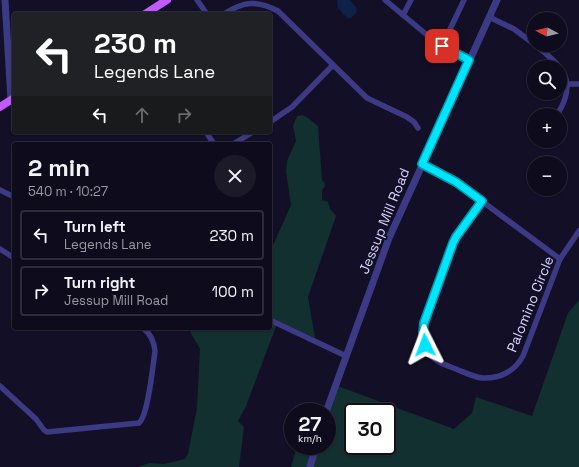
<!DOCTYPE html>
<meta charset="utf-8">
<style>
:root{--surface:#0e0b1c;--page:#1c1929;--text:#f1f3f6;--muted:#9b9ba3;--line:#2e2b3b}
body{margin:0;font-family:"Space Grotesk",sans-serif;background:var(--page);color:var(--text);height:100vh;display:flex;flex-direction:column;font-size:15px;white-space:nowrap}
*{box-sizing:border-box;margin:0}
p{font-size:13px;color:var(--muted)}
.icon{flex:none;width:22px;height:22px;fill:none;stroke:currentColor;stroke-width:2;stroke-linecap:round;stroke-linejoin:round}
.map{position:relative;flex:1;overflow:hidden}
.panel{position:absolute;left:12px;top:142px;width:260px;height:188px;display:flex;flex-direction:column;background:var(--surface);border-radius:4px;box-shadow:0 1px 3px #0004,0 0 0 1px var(--line)}
.panel>*{flex:none}
.hud{position:absolute;left:12px;top:12px;width:260px;height:122px;border-radius:4px;box-shadow:0 1px 3px #0004,0 0 0 1px var(--line);background:#202124;color:#fff;overflow:hidden}
.needle{width:26px;rotate:277deg}
.tools{position:absolute;left:527px;top:12px;display:grid;gap:8px}
.tools a{display:grid;place-items:center;width:40px;height:40px;border-radius:50%;background:var(--surface);box-shadow:0 1px 3px #0004,0 0 0 1px var(--line);font-size:20px}
.speed{position:absolute;left:284px;top:403px;display:flex;gap:8px;font-size:20px;font-weight:700;text-align:center}
.speed>*{display:grid;place-content:center;width:52px;height:52px;border-radius:50%;background:var(--surface);box-shadow:0 1px 3px #0004,0 0 0 1px var(--line);line-height:1}
.speed small{font-size:10px;font-weight:400}
.speed .limit{border:2px solid #111;border-radius:6px;background:#fff;color:#111}
.pin{position:absolute;display:grid;place-items:center;width:34px;height:34px;color:#fff;margin:-17px;border-radius:8px;box-shadow:0 2px 6px #0006}
.me{position:absolute;width:44px;margin:-22px;rotate:357deg;stroke-linejoin:round;filter:drop-shadow(0 0 3px #0008)}
.turn{display:flex;align-items:center;gap:14px;height:84px;padding:0 16px;font-size:18px}
.turn .icon{width:52px;height:52px;stroke-width:2.5}
.turn b{display:block;font-size:28px;line-height:34px}
.lanes{display:flex;align-items:center;height:38px;padding:0 16px;background:#0003;justify-content:center;gap:20px;direction:ltr}
.lanes .off{opacity:.35}
.round{display:grid;place-items:center;flex:none;width:42px;height:42px;border-radius:21px;background:var(--page)}
.summary{display:flex;align-items:center;justify-content:space-between;height:68px;padding:0 16px}
h1{font-size:24px;font-weight:700;line-height:30px}
ul{padding:0;list-style:none}
li{display:flex;align-items:center;gap:12px;height:50px;margin:0 8px 6px;padding:0 8px;border:2px solid var(--line);border-radius:4px}
li div{flex:1}
li b{display:block;font-size:15px}
li em{font-style:normal}
.map>svg:first-child{display:block}
.green{fill:#12302f;fill-rule:evenodd}
.water{fill:#0c2248}
.lines{fill:none;stroke-linecap:round;stroke-linejoin:round}
.minor{stroke:#3d3a85;stroke-width:5.5}
.tertiary{stroke:#3d3a85;stroke-width:7}
.primary{stroke:#c25bff;stroke-width:8}
.route-casing{stroke:#0095a6;stroke-width:10}
.route{stroke:#00e5ff;stroke-width:7}
.labels{text-anchor:middle;dominant-baseline:central;stroke-width:3.5;stroke-linejoin:round;paint-order:stroke}
.street-label{font-size:14px;fill:#d9d4ff;stroke:#130f26}
</style>
<div class="map">
<svg width="579" height="467" viewBox="0 0 579 467">
<rect width="100%" height="100%" fill="#130f26"/>
<g class="green">
<polygon points="303,115 308,118 318,126 322,180 324,182 325,186 322,190 322,200 328,202 330,209 336,216 308,297 315,338 278,321 246,406 238,421 244,427 239,467 139,467 149,463 164,464 185,459 188,454 197,408 200,349 188,328 270,328 270,252 291,205 286,171 287,161 296,141 293,126 297,116"/>
<path d="M579,300V467H291L296,450L313,456L316,446H327V412L335,385L454,429L472,413L476,397L532,416L568,313ZM353,412H387V446H353Z"/>
</g>
<polygon class="water" points="337,0 350,0 356,7 357,12 351,18 347,18 338,8"/>
<g class="lines">
<g class="minor">
<polyline points="197,0 207,14"/>
<polyline points="385,0 433,40 452,52 469,60"/>
<path d="M224,14C244,1 257,0 278,11L367,98L407,117L414,122L418,128"/>
<polyline points="403,15 411,0"/>
<polyline points="489,17 514,29 534,44"/>
<path d="M535,45C562,66 579,80 557,115"/>
<polyline points="442,46 464,0"/>
<polyline points="569,84 579,84"/>
<polyline points="270,122 292,107 333,65"/>
<polyline points="206,132 214,144"/>
<polyline points="233,144 253,132"/>
<polyline points="422,165 456,182 560,259"/>
<polyline points="0,190 14,197"/>
<path d="M482,201L456,237L453,243L424,323C423,333 422,345 429,353C435,362 446,365 456,369C464,372 473,377 482,378C500,379 515,371 523,356L560,259L579,231"/>
<polyline points="0,249 14,258"/>
<polyline points="270,320 346,356"/>
<path d="M0,386L36,419L44,430L47,432L139,423C148,416 153,365 155,351C154,341 151,334 143,328"/>
</g>
<g class="tertiary">
<polyline points="5,0 11,100"/>
<polyline points="326,412 389,238 497,0"/>
<polyline points="310,467 316,446"/>
</g>
<g class="primary">
<polyline points="145,14 167,0"/>
<polyline points="0,107 14,98"/>
</g>
</g>
<g class="lines">
<g class="route-casing">
<polyline id="route" points="425,345 423,332 424,323 453,243 456,237 482,201 456,182 422,164 469,60 442,46"/>
</g>
<use href="#route" class="route"/>
</g>
<g class="labels">
<g class="street-label">
<text transform="translate(384 221) rotate(-68)">Jessup Mill Road</text>
<text transform="translate(530 304) rotate(-68)">Palomino Circle</text>
</g>
</g>
</svg>
<div class="tools">
<a><svg class="needle" viewBox="-14 -14 28 28"><path d="M0-13l5 13h-10z" fill="#e53935"/><path d="M0 13l5-13h-10z" fill="#9b9ba3"/></svg></a>
<a><svg class="icon" aria-label="search" viewBox="0 0 24 24"><circle cx="10" cy="10" r="6"/><path d="M15 15l6 6"/></svg></a>
<a>+</a>
<a>−</a>
</div>
<div class="speed"><div>27<small>km/h</small></div><div class="limit">30</div></div>
<div class="pin" style="left:442px;top:46px;background:#d93025"><svg class="icon" aria-label="arrive" viewBox="0 0 24 24"><path d="M6 21V4h12l-3 4 3 4H6"/></svg></div>
<svg class="me" style="left:425px;top:345px" viewBox="-20 -20 40 40"><path d="M0-17L14 15 0 8-14 15z" fill="#00e5ff" stroke="#fff" stroke-width="4"/></svg>
<div class="hud">
<div class="turn"><svg class="icon" aria-label="left" viewBox="0 0 24 24"><path d="M17 20v-9H6M10 6l-5 5 5 5"/></svg><div><b>230 m</b>Legends Lane</div></div>
<div class="lanes"><svg class="icon" aria-label="left" viewBox="0 0 24 24"><path d="M17 20v-9H6M10 6l-5 5 5 5"/></svg><svg class="icon off" aria-label="ahead" viewBox="0 0 24 24"><path d="M12 20V5M6 11l6-6 6 6"/></svg><svg class="icon off" aria-label="right" viewBox="0 0 24 24"><path d="M7 20v-9h11M14 6l5 5-5 5"/></svg></div>
</div>
<section class="panel">
<div class="summary"><div><h1>2 min</h1><p>540 m · 10:27</p></div><a class="round"><svg class="icon" aria-label="close" viewBox="0 0 24 24"><path d="M6 6l12 12M18 6L6 18"/></svg></a></div>
<ul>
<li><svg class="icon" aria-label="left" viewBox="0 0 24 24"><path d="M17 20v-9H6M10 6l-5 5 5 5"/></svg><div><b>Turn left</b><p>Legends Lane</p></div><em>230 m</em></li>
<li><svg class="icon" aria-label="right" viewBox="0 0 24 24"><path d="M7 20v-9h11M14 6l5 5-5 5"/></svg><div><b>Turn right</b><p>Jessup Mill Road</p></div><em>100 m</em></li>
</ul>
</section>
</div>
